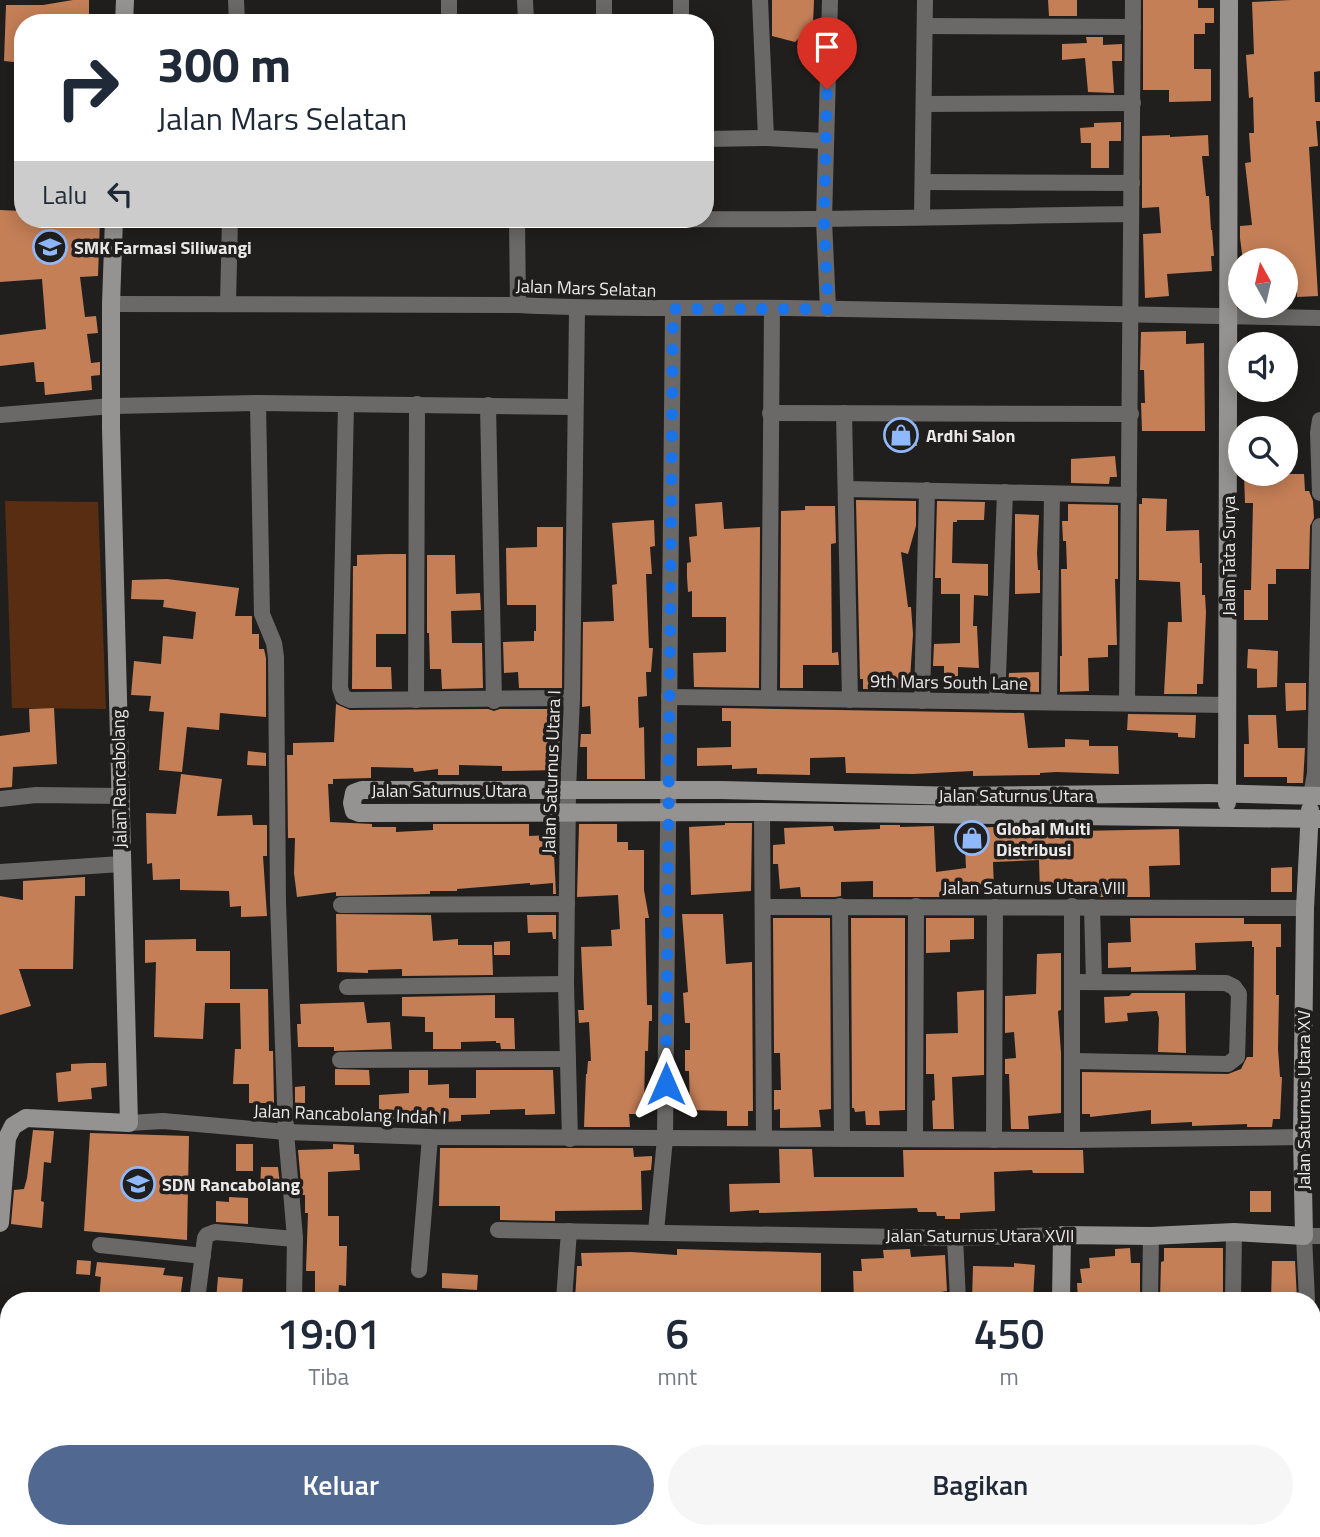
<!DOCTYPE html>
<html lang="id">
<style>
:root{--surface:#fff;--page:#f6f6f7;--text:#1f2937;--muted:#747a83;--accent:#516990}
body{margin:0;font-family:"Titillium Web",sans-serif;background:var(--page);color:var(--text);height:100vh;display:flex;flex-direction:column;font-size:26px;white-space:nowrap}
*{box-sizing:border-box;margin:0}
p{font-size:23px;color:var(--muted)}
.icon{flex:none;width:38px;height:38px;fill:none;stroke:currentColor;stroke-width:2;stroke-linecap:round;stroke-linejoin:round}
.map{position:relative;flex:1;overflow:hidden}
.details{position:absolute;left:0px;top:1292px;width:1321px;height:247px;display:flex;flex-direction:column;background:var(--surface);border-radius:28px 28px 0 0;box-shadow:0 4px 18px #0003}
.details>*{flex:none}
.top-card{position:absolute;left:14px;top:14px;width:700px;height:214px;border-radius:28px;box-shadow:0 4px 18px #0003;background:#fff;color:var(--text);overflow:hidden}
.needle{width:46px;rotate:352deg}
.buttons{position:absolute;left:1228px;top:248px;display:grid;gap:14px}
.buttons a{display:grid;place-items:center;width:70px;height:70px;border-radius:50%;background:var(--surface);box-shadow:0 4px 18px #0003;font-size:35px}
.pin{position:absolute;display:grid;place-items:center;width:60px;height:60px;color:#fff;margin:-72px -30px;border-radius:50% 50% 50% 0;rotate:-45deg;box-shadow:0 0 7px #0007}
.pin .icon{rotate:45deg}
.me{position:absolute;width:77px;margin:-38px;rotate:0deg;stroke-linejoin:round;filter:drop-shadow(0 0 5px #0008)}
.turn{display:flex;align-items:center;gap:24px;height:147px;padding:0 28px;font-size:32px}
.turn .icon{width:91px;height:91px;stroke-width:2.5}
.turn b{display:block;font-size:49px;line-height:60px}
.then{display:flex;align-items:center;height:66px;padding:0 28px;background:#0003;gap:14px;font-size:26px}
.eta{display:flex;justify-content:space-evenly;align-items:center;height:119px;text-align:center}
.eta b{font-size:42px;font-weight:600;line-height:49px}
.action{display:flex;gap:14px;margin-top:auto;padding:14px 28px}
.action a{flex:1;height:80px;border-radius:42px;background:var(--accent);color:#fff;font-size:28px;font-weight:600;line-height:80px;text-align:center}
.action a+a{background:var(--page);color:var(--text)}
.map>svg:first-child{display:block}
.green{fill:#592d11}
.building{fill:#c47f57}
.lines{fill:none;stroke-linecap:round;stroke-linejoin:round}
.street{stroke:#6a6968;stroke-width:16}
.secondary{stroke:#959392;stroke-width:18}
.route{stroke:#1a73e8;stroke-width:12;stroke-dasharray:0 21.6}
.labels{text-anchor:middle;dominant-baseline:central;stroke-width:7;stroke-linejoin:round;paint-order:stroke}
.poi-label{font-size:18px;font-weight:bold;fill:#eae8e7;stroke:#211f1e;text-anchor:start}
.street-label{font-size:18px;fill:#eae8e7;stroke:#211f1e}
</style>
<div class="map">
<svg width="1320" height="1537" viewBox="0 0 1320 1537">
<rect width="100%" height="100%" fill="#211f1e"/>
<polygon class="green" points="5,501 98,502 106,709 12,708"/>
<g class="building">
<polygon points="73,0 89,0 89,23 23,23 23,63 4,61 6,5 43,5"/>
<polygon points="772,0 814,0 813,24 795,42 772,36"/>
<polygon points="1048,0 1077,0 1077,16 1049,16"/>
<polygon points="1143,0 1198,0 1198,8 1214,8 1214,23 1205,23 1205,34 1194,34 1194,69 1211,69 1211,101 1169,102 1169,90 1143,90"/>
<polygon points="1291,0 1320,0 1320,71 1314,72 1315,102 1320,102 1320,121 1316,121 1318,146 1309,147 1318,296 1297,297 1296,280 1286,281 1286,261 1243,261 1240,238 1240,226 1252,225 1245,163 1251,162 1249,133 1254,133 1253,97 1249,98 1246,55 1254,54 1252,2"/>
<polygon points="1086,37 1103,37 1103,45 1122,44 1122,61 1112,61 1114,93 1088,92 1085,58 1062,60 1062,44 1087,43"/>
<polygon points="1121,122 1121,141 1109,141 1109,168 1091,168 1091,143 1081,143 1080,128 1094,127 1094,123"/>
<polygon points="1170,135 1170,137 1208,135 1209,156 1202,156 1206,196 1209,196 1211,230 1212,230 1214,256 1211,256 1212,271 1167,274 1169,296 1145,298 1143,234 1161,233 1159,207 1142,208 1142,136"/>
<polygon points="0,210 23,211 23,219 100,219 98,276 80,277 85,317 96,316 98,333 87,334 91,363 100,362 100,375 91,376 92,390 45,395 44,382 36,382 34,362 0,366 0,335 46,329 42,279 0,282"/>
<polygon points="1186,331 1186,344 1204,343 1205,431 1142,431 1141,403 1145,403 1144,370 1140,370 1141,332"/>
<polygon points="886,424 916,424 917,446 887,447"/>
<polygon points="1115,456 1117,477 1110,477 1109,484 1071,483 1071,459"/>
<polygon points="1244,474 1304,474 1305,491 1309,491 1313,501 1314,518 1310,526 1309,569 1276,569 1276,584 1268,584 1268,620 1244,620 1244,590 1251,590 1253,503 1245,503"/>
<polygon points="1142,498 1167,499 1166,531 1199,530 1200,563 1202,563 1202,595 1205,595 1206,612 1203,684 1197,684 1197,694 1164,694 1168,622 1182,622 1180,582 1139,580 1139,504 1142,504"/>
<polygon points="856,500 916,501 916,526 908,554 901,552 908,607 911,607 913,634 910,679 903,680 903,690 863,689 863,679 860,679"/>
<polygon points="937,501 985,502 984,520 957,520 957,522 953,522 952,563 988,564 988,596 974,595 973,626 977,626 979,668 958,667 958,691 944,690 944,666 933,666 934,644 960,643 960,594 941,594 941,578 935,578"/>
<polygon points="722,502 724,529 760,527 759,688 694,687 693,653 726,652 726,617 692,617 692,591 688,592 687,577 687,563 691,562 689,537 697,536 695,504"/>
<polygon points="1068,504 1118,505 1118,579 1115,579 1117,645 1108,645 1108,657 1088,658 1089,691 1060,692 1060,656 1062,656 1061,569 1067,569 1066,541 1063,541 1062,521 1068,521"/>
<polygon points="805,506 835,506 836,543 831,544 831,548 832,653 838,652 839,665 803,665 803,688 780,688 781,511 805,510"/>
<polygon points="1015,514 1039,515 1037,553 1038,570 1040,570 1040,593 1015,594"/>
<polygon points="654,520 655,546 650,547 652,574 646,574 649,648 653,648 651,672 646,672 647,696 638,697 639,728 644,727 645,779 587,779 587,747 580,747 581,734 591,734 590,706 582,707 583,622 614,621 612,585 617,584 612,523"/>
<polygon points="537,527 563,527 562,688 519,688 518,672 504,673 503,642 534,641 534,631 536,631 536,605 507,605 506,548 537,547"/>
<polygon points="389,554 406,554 406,634 376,634 376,667 391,667 392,689 352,689 353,566 357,566 357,555"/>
<polygon points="427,555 455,555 456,594 480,593 481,610 451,611 452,643 482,643 483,688 442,689 441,669 430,669 429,633 427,633"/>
<polygon points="167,579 239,588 235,616 252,616 252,634 259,634 259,649 264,649 266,658 266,717 220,713 219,730 187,727 182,772 159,770 164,712 149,711 151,696 131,695 134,661 161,664 163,636 193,639 196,612 163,607 164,600 131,599 132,580"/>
<polygon points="1248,649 1278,651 1277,687 1257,688 1257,669 1247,668"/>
<polygon points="1039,672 1039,692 1008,691 1009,673"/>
<polygon points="1285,683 1306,683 1306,710 1286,711"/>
<polygon points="336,704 350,710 488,709 494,711 500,709 561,709 558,770 502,771 502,766 459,765 459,775 438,775 438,769 414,772 413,768 371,767 371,778 333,779 333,784 328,784 330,822 372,824 372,827 396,827 396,832 433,830 433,824 529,824 529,836 553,835 556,894 553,894 553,883 530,885 530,883 457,889 457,891 430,891 430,894 336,896 336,892 297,897 294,873 295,838 288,838 287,755 293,755 293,743 334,742"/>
<polygon points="54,708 57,764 13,767 12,787 0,788 0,736 30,732 29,709"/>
<polygon points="722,708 1024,713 1028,748 1065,747 1065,739 1089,740 1089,746 1118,746 1119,774 1056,772 1040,773 1040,775 973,776 973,771 913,774 846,773 845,757 810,758 810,775 757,774 757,768 732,769 732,765 697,766 697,748 731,747 731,721 722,721"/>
<polygon points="1128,714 1196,715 1195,738 1178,737 1178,733 1127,730"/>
<polygon points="1248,715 1276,715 1278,748 1305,748 1303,783 1287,783 1287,777 1244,777 1244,744 1249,744"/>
<polygon points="248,751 266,753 266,766 247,765"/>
<polygon points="181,774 222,779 217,816 252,815 253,825 267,825 267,856 263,856 267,916 241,917 241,906 230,907 229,891 180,890 180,879 153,880 152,863 147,864 146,813 176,814"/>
<polygon points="725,823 752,823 751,891 691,895 689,827 725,825"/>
<polygon points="579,824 617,824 617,842 628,842 628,850 644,850 644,890 649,918 645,918 647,1005 652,1005 652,1021 649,1021 648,1051 645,1051 644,1114 629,1114 630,1127 584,1127 586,1074 587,1074 588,1061 591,1061 589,1022 579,1023 578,1010 584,1010 581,947 612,946 611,930 620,929 618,895 577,897"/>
<polygon points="880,825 900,825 900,827 934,826 936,872 966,868 964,828 996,827 1027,827 1027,832 1179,829 1180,865 1149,866 1150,897 1094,897 1091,894 1058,895 1057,892 1040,892 1039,860 993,862 994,889 973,890 973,897 873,897 873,881 841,882 841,896 835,897 801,897 800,887 780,889 778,864 773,864 773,845 785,844 784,828 833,826 834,831 880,829"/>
<polygon points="1292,867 1292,892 1271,892 1271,868"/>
<polygon points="85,877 85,896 75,896 73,969 19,969 31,1006 0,1015 0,896 23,900 23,881"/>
<polygon points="336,914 431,915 433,941 458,939 458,945 492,945 493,975 402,976 402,969 368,970 368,973 337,972"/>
<polygon points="682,914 723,914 726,964 752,962 753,1111 748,1111 748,1126 727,1126 727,1111 690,1110 689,1071 685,1071 685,1050 690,1050 690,1023 685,1023 683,993 688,992"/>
<polygon points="527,915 556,915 556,939 553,939 552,932 528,933"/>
<polygon points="773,918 830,918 831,1109 819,1110 821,1127 780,1128 780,1109 774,1110 774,1090 781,1090 780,1053 774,1053"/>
<polygon points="851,918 905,918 905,1110 879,1111 880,1125 866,1125 865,1111 855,1112 854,1108 852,1108"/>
<polygon points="926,918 974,918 974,939 950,940 950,952 926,953"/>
<polygon points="1130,918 1244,918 1244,924 1281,924 1281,947 1276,947 1276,995 1279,995 1278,1049 1280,1077 1282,1077 1280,1119 1273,1119 1272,1127 1247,1127 1247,1124 1192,1126 1192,1122 1151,1124 1151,1110 1090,1117 1090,1114 1082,1114 1082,1072 1228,1074 1241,1069 1247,1057 1253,1057 1254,947 1252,947 1252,941 1195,943 1196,970 1131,972 1131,967 1108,968 1108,943 1131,942"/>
<polygon points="196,939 196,951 230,951 230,989 268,989 269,1051 273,1051 274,1103 249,1103 249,1084 233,1084 235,1049 241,1049 240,1003 205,1003 203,1039 154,1037 156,962 145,963 145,940"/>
<polygon points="510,941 510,955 494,955 494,942"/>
<polygon points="1061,953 1061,1010 1058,1011 1061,1053 1061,1113 1028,1116 1029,1129 1011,1129 1009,1074 1005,1074 1005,1059 1016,1058 1014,1032 1005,1033 1005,996 1036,994 1037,954"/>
<polygon points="984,990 984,1075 952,1077 954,1129 933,1129 932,1101 935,1100 934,1074 926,1074 926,1034 958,1033 957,992"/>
<polygon points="1132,993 1185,993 1186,1053 1158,1052 1159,1018 1157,1011 1127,1013 1128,1021 1105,1023 1104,997 1129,996"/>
<polygon points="495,995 495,1018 514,1018 515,1049 501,1049 500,1043 496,1043 496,1041 461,1042 461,1049 433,1049 433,1032 425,1032 425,1017 402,1016 402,997"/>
<polygon points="364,1002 367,1023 390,1022 392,1049 334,1051 334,1047 298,1047 297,1024 301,1024 300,1004"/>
<polygon points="90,1063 106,1063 107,1086 91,1088 92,1099 58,1102 56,1073 71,1071 71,1064"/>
<polygon points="335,1069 369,1070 370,1085 335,1085"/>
<polygon points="409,1070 428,1070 428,1085 449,1084 449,1098 476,1098 476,1070 553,1070 555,1114 525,1115 525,1109 490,1110 490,1114 461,1115 461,1121 446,1122 446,1116 394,1117 394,1119 379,1119 379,1095 409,1093"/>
<polygon points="305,1086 305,1103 295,1103 295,1087"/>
<polygon points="33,1130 54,1131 51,1163 44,1162 41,1201 44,1202 42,1228 11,1224 14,1190 24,1189 27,1178"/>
<polygon points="90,1133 189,1136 187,1240 84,1231"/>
<rect x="236" y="1144" width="17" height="27"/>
<polygon points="333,1144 354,1145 354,1154 359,1154 360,1170 328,1172 328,1216 339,1216 339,1246 347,1246 346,1286 339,1285 338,1300 315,1300 315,1271 306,1271 308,1213 305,1213 305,1195 302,1195 298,1150 333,1149"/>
<polygon points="440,1148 633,1148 634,1157 652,1156 652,1160 651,1170 641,1171 642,1210 555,1211 555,1221 500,1220 500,1206 439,1206"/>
<polygon points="779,1149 812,1149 814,1177 904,1177 903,1150 1083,1150 1084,1173 1033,1173 1032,1170 994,1172 995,1211 960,1213 960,1219 945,1219 945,1216 937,1216 936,1212 918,1212 917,1208 759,1213 759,1210 730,1212 729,1184 780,1183"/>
<polygon points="261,1167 278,1167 281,1194 260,1194"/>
<rect x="1250" y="1191" width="21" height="21"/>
<polygon points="229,1197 248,1198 248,1224 216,1222 216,1201 229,1202"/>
<polygon points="1130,1248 1131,1263 1140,1263 1140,1300 1078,1300 1077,1283 1082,1283 1080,1269 1090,1268 1089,1258 1115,1256 1115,1249"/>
<polygon points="1164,1248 1223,1248 1223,1293 1220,1293 1220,1300 1160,1300 1161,1262 1164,1261"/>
<polygon points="677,1249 821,1253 821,1300 575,1300 577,1266 582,1266 581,1253 631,1252 677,1255"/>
<polygon points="910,1249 911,1257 945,1255 947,1291 941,1292 942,1300 854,1300 853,1271 862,1271 861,1259 884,1258 883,1250"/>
<polygon points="77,1260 91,1261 90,1275 76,1274"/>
<polygon points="1272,1261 1295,1261 1297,1300 1271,1300"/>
<polygon points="97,1262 165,1268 163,1275 183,1277 180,1300 99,1300 101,1277 95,1276"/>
<polygon points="1014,1263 1035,1265 1033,1300 972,1300 973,1266 1014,1267"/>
<polygon points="442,1273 478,1275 477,1290 442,1288"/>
<polygon points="218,1277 243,1279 242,1293 238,1293 237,1300 216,1300"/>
</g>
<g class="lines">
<g class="street">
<polyline points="236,0 237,23"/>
<polyline points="525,0 526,23"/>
<polyline points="681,0 681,23"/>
<polyline points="760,0 766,138"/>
<polyline points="449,23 449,0"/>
<polyline points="604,23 604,0"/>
<polyline points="926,26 1133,27"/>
<polyline points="924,104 1133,103"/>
<polyline points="705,139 766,138 825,141"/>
<polyline points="923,182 1132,183"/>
<polyline points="922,216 925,0"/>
<polyline points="517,219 518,305"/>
<path d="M683,219C832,221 981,216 1131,214"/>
<polyline points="230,220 253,219"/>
<polyline points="228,303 230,219"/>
<path d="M111,304L518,305C608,310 698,307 789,308C966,311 1143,314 1320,318"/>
<polyline points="828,309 824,220 830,0"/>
<polyline points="258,403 262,614 274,643 276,657 278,902 286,1132 295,1238 294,1300"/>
<polyline points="346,404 340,688 343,697 350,700 572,698"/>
<polyline points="488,405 494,701"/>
<polyline points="770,413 1131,414"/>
<polyline points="844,413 850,700"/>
<polyline points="0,415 112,406 258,403 575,407"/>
<polyline points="1320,420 1318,433 1320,493"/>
<polyline points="847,489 1129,495"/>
<polyline points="669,697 1228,705"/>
<polyline points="769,698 772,308"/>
<polyline points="416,700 417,404"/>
<polyline points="922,701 927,490"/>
<polyline points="997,702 1005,492"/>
<polyline points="1049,702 1052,494"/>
<polyline points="1127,703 1133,0"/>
<polyline points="1311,796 1315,773 1320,526"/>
<polyline points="0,799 36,795 119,796"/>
<polyline points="762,812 764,1138"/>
<polyline points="0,872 121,864"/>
<polyline points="341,905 567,904"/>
<polyline points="840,906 842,1139"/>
<polyline points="764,907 1305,908"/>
<polyline points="1092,907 1094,982"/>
<polyline points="1072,982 1226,983 1234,987 1239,994 1237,1057 1228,1064 1073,1061"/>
<polyline points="347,987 566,984"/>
<polyline points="340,1060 568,1059"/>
<polyline points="129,1123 163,1121 286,1132 430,1137 1072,1140 1302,1137"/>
<polyline points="570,1139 566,984 568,790 572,698 577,309"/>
<polyline points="915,1139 916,906"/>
<polyline points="994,1140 995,907"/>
<polyline points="1072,1140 1072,906"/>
<polyline points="498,1230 955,1238 1062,1235"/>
<polyline points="656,1231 665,1139 673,309"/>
<polyline points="955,1238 958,1300"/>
<polyline points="100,1245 203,1256"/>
<polyline points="419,1270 430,1137"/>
<polyline points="197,1300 205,1238 207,1235 215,1232 295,1239"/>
<polyline points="564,1300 569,1231"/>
<polyline points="1150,1300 1151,1236"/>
<polyline points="1233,1300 1234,1232"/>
<polyline points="1307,1300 1304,1236 1320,1236"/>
<polyline points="0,1332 9,1333"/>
<polyline points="558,1530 559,1537"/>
<polyline points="958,1530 958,1537"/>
<polyline points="1149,1530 1149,1537"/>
<polyline points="406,1537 406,1530"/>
<polyline points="483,1537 483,1530"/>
<polyline points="1229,1537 1229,1530"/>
<polyline points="1305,1537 1305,1530"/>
</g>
<g class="secondary">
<polyline points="124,23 125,0"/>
<polyline points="1320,796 1209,793 958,796 720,790 362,790 354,793 352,803 354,811 359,813 762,812 1320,819"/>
<polyline points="1227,803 1229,0"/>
<polyline points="0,1223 7,1138 13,1126 26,1118 129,1123 111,428 111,304 114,219"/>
<polyline points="1061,1300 1062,1235 1151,1236 1234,1232 1304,1236 1302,1137 1305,908 1310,810"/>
<polyline points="1058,1537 1058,1530"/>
</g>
</g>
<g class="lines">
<polyline class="route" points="666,1084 673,309 828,309 824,220 827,89"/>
</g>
<defs>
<g id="school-ring" transform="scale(1.75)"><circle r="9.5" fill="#211f1e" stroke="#8fb8fd" stroke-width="1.5"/><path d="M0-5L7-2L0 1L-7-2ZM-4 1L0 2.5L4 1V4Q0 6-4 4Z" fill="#8fb8fd"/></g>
<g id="shop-ring" transform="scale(1.75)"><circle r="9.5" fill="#211f1e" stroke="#8fb8fd" stroke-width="1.5"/><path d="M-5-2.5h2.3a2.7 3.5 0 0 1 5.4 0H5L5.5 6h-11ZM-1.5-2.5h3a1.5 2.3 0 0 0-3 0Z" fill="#8fb8fd"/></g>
</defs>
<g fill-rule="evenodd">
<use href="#school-ring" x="50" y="247"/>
<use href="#shop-ring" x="901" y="435"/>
<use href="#shop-ring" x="972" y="838"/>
<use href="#school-ring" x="138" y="1184"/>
</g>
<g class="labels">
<g class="poi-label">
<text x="74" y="247">SMK Farmasi Siliwangi</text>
<text x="926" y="435">Ardhi Salon</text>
<text x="996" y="828">Global Multi<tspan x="996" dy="21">Distribusi</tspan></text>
<text x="162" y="1184">SDN Rancabolang</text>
</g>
<g class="street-label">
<text transform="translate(586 288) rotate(2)">Jalan Mars Selatan</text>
<text transform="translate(1228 556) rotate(-90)">Jalan Tata Surya</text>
<text transform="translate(949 682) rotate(1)">9th Mars South Lane</text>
<text transform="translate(551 772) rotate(-88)">Jalan Saturnus Utara I</text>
<text transform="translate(119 779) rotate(-91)">Jalan Rancabolang</text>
<text x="449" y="790">Jalan Saturnus Utara</text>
<text x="1016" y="795">Jalan Saturnus Utara</text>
<text x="1034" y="887">Jalan Saturnus Utara VIII</text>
<text transform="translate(1303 1100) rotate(-90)">Jalan Saturnus Utara XV</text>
<text transform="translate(350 1114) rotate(2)">Jalan Rancabolang Indah I</text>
<text x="980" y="1235">Jalan Saturnus Utara XVII</text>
</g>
</g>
</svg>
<div class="buttons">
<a><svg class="needle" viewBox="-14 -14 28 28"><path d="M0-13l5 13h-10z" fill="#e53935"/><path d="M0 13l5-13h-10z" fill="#747a83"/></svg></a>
<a><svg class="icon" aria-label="sound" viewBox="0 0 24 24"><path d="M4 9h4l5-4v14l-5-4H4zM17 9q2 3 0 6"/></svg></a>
<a><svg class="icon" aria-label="search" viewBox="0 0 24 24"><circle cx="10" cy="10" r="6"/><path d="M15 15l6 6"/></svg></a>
</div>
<div class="pin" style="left:827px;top:89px;background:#d93025"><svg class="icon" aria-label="arrive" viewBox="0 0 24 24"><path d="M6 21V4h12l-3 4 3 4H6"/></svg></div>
<svg class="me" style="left:666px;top:1084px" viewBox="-20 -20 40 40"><path d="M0-17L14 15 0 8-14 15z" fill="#1a73e8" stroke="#fff" stroke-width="4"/></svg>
<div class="top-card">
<div class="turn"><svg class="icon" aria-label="right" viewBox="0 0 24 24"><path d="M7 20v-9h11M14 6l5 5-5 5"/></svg><div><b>300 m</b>Jalan Mars Selatan</div></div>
<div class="then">Lalu<svg class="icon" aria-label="left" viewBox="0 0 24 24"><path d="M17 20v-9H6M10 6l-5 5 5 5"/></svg></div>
</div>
<section class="details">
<div class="eta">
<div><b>19:01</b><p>Tiba</p></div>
<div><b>6</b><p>mnt</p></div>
<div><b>450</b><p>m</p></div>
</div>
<div class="action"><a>Keluar</a><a>Bagikan</a></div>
</section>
</div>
